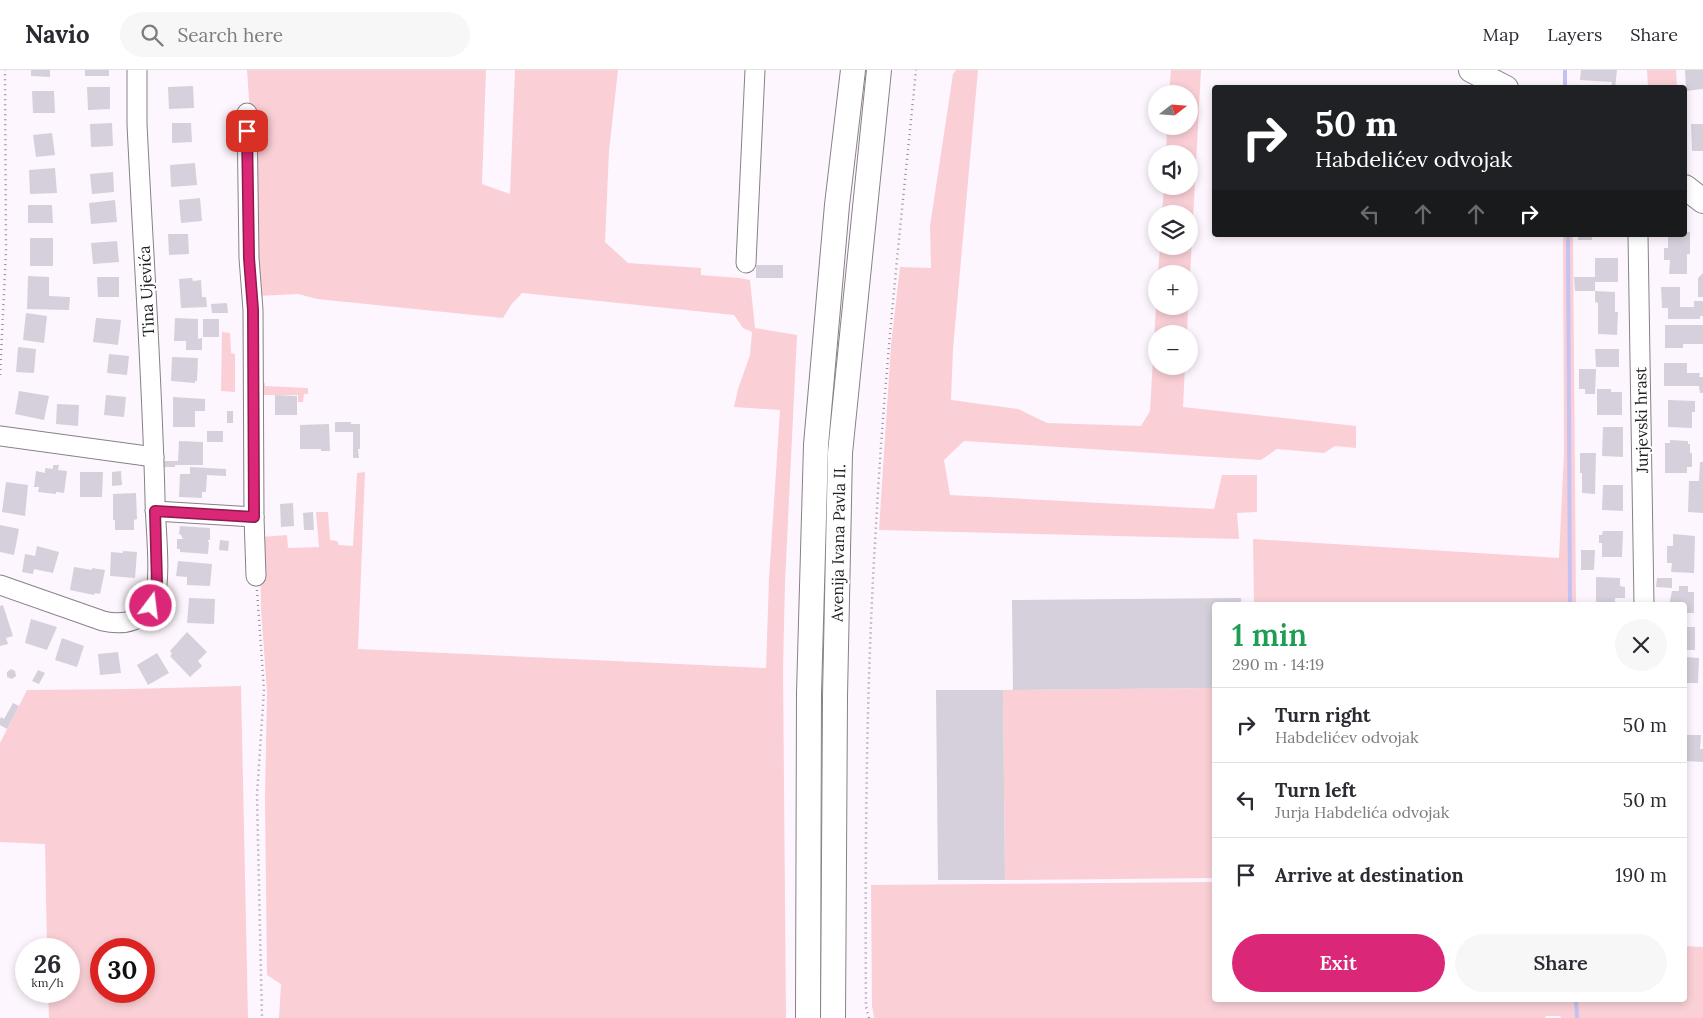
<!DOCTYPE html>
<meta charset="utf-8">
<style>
:root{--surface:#fff;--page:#f7f7f7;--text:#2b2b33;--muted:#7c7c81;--line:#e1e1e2;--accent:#db2777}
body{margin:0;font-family:Lora,serif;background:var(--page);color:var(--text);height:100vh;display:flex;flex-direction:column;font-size:19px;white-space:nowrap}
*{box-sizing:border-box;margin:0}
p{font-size:16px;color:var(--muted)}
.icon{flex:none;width:28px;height:28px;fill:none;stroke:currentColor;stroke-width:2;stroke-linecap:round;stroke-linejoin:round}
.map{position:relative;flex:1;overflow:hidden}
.panel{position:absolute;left:1212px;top:532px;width:475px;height:400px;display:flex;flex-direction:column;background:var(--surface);border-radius:5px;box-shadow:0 2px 8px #0003}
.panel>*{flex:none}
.guide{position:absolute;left:1212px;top:15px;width:475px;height:152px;border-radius:5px;box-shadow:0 2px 8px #0003;background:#202124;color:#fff;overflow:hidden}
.needle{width:32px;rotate:73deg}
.controls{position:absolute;left:1148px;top:15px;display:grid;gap:10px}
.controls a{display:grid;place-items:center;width:50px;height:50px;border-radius:50%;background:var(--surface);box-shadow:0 2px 8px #0003;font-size:25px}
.speed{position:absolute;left:15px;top:868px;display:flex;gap:10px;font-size:25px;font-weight:700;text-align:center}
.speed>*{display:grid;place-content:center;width:65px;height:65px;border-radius:50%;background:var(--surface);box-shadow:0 2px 8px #0003;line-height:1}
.speed small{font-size:12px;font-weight:400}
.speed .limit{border:8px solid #d22;background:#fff;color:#111}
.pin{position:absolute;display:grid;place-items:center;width:42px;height:42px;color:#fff;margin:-21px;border-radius:10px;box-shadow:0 2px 8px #0006}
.me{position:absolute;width:55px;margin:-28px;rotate:15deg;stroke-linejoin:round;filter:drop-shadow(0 0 4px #0008)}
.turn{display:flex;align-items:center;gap:18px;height:105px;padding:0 20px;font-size:22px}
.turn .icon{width:65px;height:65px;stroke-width:2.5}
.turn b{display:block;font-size:35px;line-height:42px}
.lanes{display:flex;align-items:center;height:48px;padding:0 20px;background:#0003;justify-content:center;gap:25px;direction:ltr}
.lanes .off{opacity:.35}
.round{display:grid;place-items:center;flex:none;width:52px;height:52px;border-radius:26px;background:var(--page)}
.summary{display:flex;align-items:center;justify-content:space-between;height:85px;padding:0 20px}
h1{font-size:30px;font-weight:600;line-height:38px;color:#1e9e55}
.action{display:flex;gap:10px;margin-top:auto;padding:10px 20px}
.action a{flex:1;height:58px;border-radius:30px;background:var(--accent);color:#fff;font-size:20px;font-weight:600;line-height:58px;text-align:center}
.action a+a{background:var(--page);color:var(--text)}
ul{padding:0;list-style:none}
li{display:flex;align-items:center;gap:15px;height:75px;padding:0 20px;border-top:1px solid var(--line)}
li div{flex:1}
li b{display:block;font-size:19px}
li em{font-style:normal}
header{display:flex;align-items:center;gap:30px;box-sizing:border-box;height:70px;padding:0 25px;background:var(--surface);border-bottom:1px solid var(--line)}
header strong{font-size:24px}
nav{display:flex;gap:28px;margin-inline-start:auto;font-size:18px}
.search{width:350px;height:45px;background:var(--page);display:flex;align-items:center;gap:12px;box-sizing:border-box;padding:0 18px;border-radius:28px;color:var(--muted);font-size:19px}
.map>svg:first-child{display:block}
.green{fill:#fad0d6;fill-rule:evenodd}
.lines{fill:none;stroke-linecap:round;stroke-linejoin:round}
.stream{stroke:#c3c2f3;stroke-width:4}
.building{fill:#d5d0db}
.minor-casing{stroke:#888088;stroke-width:21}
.major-casing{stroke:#888088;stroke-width:26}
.path{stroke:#958f95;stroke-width:2.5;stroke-dasharray:1 4;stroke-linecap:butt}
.minor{stroke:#fff;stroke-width:19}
.major{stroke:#fff;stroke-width:24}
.route-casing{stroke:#8e194d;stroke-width:12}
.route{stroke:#db2777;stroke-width:9}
.labels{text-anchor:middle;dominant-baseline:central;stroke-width:4.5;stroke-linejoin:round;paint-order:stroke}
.street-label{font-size:16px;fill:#232023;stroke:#fff}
</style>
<header>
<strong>Navio</strong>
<div class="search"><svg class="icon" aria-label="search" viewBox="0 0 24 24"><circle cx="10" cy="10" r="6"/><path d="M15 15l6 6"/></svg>Search here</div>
<nav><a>Map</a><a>Layers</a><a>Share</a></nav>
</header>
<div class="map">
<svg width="1703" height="948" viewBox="0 0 1703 948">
<rect width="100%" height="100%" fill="#fef6fe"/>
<g class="green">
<polygon points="247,0 486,0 482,114 510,124 515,0 618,0 609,81 605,172 628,193 701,198 701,205 739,208 750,210 755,258 797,265 785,512 783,599 786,948 279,948 281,914 267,905 265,729 267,622 261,539 260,467 287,465 288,478 319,477 316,442 328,442 330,470 337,471 339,475 353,476 357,403 365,402 358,579 766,598 769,509 780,340 734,337 738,319 750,285 752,262 743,258 734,245 522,223 511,235 503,248 317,229 298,224 258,226 250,44"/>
<polygon points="956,0 978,0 953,279 951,330 1018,339 1047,353 1141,356 1150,341 1156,236 1188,236 1187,264 1156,264 1156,296 1185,296 1183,337 1356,356 1356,378 1335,376 1324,383 1277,379 1261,390 964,371 944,390 950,425 1214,439 1222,405 1257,405 1257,442 1237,443 1239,469 879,460 891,275 900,197 931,198 930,156 953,4"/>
<polygon points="1171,0 1201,0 1189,224 1189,204 1158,204 1160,176 1189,176 1189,144 1162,144 1164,116 1189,116 1189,84 1166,84 1167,56 1189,56 1189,24 1169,24"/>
<polygon points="1647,0 1676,0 1677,17 1648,17"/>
<polygon points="1563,165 1573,165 1576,535 1254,535 1253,469 1559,488 1564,383"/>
<polygon points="222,262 230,263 231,283 235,284 235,322 221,321"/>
<polygon points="258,313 265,313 265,316 308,318 308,324 304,324 303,332 298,332 298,325 259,325"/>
<path d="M241,616L248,948H49L48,921H69V879H47L45,774L0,772V673L27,620L129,619ZM101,879H144V921H101Z"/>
<polygon points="1215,618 1215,808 1005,810 1003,620"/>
<polygon points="1215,812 1215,930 1685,930 1685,876 1703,877 1703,948 1561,948 1560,946 1546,946 1545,948 875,948 874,947 872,936 871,815"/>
</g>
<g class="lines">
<g class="stream">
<polyline points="1565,0 1565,18"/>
<polyline points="1568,165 1570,535"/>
<polyline points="1576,930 1577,948"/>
</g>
</g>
<g class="building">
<polygon points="31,0 50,0 50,7 31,6"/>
<rect x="85" y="0" width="24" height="6"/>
<polygon points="1581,0 1617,0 1615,18 1611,18 1612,12 1580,10"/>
<polygon points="1685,0 1703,0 1703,19 1686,21"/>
<polygon points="193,16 194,38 169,39 168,17"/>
<polygon points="87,17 110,17 110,39 88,40"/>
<polygon points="32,21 54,21 55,43 33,43"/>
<polygon points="112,53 113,76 91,77 90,54"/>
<polygon points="172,53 191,53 192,72 172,73"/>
<polygon points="1691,54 1703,54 1703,81 1692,81"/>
<polygon points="52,63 55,85 36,87 33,65"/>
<polygon points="195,93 197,115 171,117 170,95"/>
<polygon points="55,98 57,123 30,124 29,100"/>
<polygon points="113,102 114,122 92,124 90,104"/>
<polygon points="200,128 202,151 181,153 179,130"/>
<polygon points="115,130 117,152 91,154 89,133"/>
<polygon points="28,135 52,135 53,153 28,153"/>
<polygon points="1685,162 1690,162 1690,184 1687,184 1687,204 1669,204 1670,190 1664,190 1664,178 1668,178 1668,165 1685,165"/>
<polygon points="168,164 188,164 189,184 169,185"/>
<rect x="1578" y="165" width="14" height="5"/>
<rect x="30" y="168" width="23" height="28"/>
<polygon points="117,171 119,192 93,194 91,173"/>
<polygon points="1595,188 1618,188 1618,212 1595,212 1595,221 1575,221 1574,207 1595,207"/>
<rect x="756" y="195" width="27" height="13"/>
<polygon points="1703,203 1703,227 1698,227 1698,208"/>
<polygon points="28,206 49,207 49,226 70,227 69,240 27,239"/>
<polygon points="97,207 119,207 119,227 98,227"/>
<polygon points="192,208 193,211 201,210 202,227 206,227 207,237 181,238 179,209"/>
<polygon points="1661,217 1680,217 1680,237 1694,237 1694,231 1703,231 1703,246 1700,246 1700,249 1668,249 1668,238 1662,238"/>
<polygon points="1595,221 1615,222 1615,242 1618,242 1617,265 1598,264 1598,233 1595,232"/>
<polygon points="227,233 228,243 212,243 211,234"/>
<polygon points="26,243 47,246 44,273 23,270"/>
<polygon points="96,248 121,250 118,275 93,272"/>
<polygon points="175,248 198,249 198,269 202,268 202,280 186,280 186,271 174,271"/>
<rect x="203" y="249" width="16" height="18"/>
<polygon points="1665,255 1703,255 1703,274 1683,274 1683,278 1665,278"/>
<polygon points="18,277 36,279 34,303 16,302"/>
<polygon points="1595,279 1619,279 1619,297 1596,297"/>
<polygon points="109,284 129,286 127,305 107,303"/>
<polygon points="172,287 198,288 197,311 195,311 195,313 171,311"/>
<polygon points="1664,293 1687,293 1687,303 1700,303 1699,307 1703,307 1703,323 1700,323 1699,316 1664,316"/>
<polygon points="1579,299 1596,299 1595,324 1585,324 1585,319 1579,319"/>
<polygon points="1597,319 1611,319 1611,322 1622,322 1622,345 1597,345"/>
<polygon points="19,321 49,326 44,350 15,344"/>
<polygon points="106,325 126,327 124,347 104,345"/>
<polygon points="275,325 297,326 297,345 275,345"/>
<polygon points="173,327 205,329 205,341 195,341 195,357 173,357"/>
<polygon points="1668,330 1695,331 1695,342 1692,342 1692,358 1668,357"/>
<polygon points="57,334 79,335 78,356 56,354"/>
<rect x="227" y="341" width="6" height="12"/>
<polygon points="335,352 351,352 351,354 360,354 360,379 358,379 359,388 353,388 353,362 335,362"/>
<polygon points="329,354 330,381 321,381 321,379 300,379 300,355"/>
<polygon points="1603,357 1623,357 1623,387 1602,386"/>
<rect x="207" y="361" width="16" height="11"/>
<polygon points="1670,370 1688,371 1688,374 1690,374 1690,383 1692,383 1692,397 1687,397 1687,403 1665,403 1665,373 1670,373"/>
<polygon points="179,371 203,372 203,395 175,395 175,397 164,397 164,391 178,391"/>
<polygon points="1580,383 1596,383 1595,424 1582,423 1582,403 1580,403"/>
<polygon points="1700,392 1703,392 1703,443 1688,442 1689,411 1699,411"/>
<polygon points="53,395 59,395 58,400 67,401 64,423 56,422 56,424 38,422 39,417 34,417 36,401 45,403 45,398 53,399"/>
<polygon points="190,397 226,399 226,406 207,405 206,422 202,422 202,428 179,427 180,404 190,404"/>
<polygon points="121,401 122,415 112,416 112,402"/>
<polygon points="80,402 103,402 102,427 80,427"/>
<polygon points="6,412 28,415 25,446 2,442"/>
<polygon points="1603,415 1623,415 1623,441 1602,440"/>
<polygon points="136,423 137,449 134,450 134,460 115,460 115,450 113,450 113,424"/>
<polygon points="293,433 294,456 281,457 280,434"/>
<polygon points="313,442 314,460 304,460 303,443"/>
<polygon points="0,455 19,459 14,485 0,482"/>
<polygon points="180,456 210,458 210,470 208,470 208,472 209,472 208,484 180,482 180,479 177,479 177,469 183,469 181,465 179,464"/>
<polygon points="1603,461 1623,461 1622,487 1602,487 1602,473 1599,473 1599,465 1602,465"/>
<polygon points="1673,464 1695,466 1694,503 1671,502 1672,493 1667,493 1667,476 1673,476"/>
<polygon points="220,470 229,471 228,481 219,480"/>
<polygon points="37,476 59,482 53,503 34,499 33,504 22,502 25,484 35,486"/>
<polygon points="1581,480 1595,480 1594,500 1581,500"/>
<polygon points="123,481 137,482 135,508 110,506 111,482 123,483"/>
<polygon points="178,491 212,494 210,516 187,515 187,507 176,506"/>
<polygon points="74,497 92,500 92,498 105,500 100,524 95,523 94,525 70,520"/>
<polygon points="1596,507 1620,508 1620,516 1625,517 1625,528 1615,528 1615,535 1596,535"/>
<polygon points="1657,508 1672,508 1672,518 1656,517"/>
<polygon points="1679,516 1688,516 1688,522 1694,522 1694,543 1685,543 1685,535 1669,535 1672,521 1679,521"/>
<polygon points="189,528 215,529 214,554 187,553"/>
<polygon points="1241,528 1241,535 1215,535 1215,618 1013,620 1012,530"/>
<polygon points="3,535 13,566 6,568 8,574 0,576 0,536"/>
<polygon points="31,549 57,557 47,580 25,573"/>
<rect x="1685" y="557" width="10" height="23"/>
<polygon points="187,562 207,582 198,591 202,596 190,607 170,586 172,584 170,581"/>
<polygon points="62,568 84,576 77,597 55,590"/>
<polygon points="118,582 121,603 100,605 98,584"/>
<polygon points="157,583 169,603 148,615 137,595"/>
<polygon points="1685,587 1699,588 1698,613 1685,613"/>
<polygon points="11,599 15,601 16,606 12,609 7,607 7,602"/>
<polygon points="38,600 45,603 39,614 32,611"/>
<polygon points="936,620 1003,620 1005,810 938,810"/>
<polygon points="13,633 19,636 7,659 0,655 0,649 1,647 4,649"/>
<polygon points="1685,665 1701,665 1700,679 1703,679 1703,692 1685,691"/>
</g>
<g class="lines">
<g class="minor-casing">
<g id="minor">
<polyline points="247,43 249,188 253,240 254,447 256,506"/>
<polyline points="1638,165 1644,535"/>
<polyline points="746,193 755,0"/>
<polyline points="0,366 154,387"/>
<polyline points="155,441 254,447"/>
<path d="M0,515L103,551C124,556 145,551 154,530C162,507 155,454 155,428C152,303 143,179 137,54V0"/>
</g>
</g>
<g class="major-casing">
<g id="major">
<polyline points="1471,0 1506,18"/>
<polyline points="1685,117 1703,131"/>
<polyline points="808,948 809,623 816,375 837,135 853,0"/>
<polyline points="833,948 835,627 840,383 879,0"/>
</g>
</g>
<g class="path">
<polyline points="0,305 6,181 5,0"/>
<polyline points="257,520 264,620 257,725 262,948"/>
<path d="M869,948L866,937C865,777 866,616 876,456C884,304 901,152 916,0"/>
</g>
<use href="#minor" class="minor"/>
<use href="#major" class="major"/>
</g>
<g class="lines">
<g class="route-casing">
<polyline id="route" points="151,536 157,514 155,441 254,447 253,240 249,188 247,61"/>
</g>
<use href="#route" class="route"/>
</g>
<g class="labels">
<g class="street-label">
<text transform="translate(146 221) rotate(-93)">Tina Ujevića</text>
<text transform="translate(1641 350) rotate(-91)">Jurjevski hrast</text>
<text transform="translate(838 473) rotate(-89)">Avenija Ivana Pavla II.</text>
</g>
</g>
</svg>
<div class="controls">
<a><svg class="needle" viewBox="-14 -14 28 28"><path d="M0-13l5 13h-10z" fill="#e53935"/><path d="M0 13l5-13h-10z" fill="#7c7c81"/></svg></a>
<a><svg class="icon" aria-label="sound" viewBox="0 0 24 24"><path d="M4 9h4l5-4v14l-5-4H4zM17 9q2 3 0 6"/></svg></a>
<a><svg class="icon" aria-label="layers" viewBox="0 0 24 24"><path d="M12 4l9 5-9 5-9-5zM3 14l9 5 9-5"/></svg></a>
<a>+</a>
<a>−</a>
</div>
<div class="speed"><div>26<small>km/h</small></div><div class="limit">30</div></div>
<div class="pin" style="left:247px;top:61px;background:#d93025"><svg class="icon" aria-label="arrive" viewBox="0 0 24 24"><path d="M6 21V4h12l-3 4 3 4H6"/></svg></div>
<svg class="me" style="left:151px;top:536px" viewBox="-20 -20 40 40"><circle r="17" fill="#db2777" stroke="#fff" stroke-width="3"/><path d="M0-11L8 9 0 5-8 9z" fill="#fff"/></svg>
<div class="guide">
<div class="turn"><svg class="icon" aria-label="right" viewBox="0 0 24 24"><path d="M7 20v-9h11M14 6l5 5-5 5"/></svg><div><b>50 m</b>Habdelićev odvojak</div></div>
<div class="lanes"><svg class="icon off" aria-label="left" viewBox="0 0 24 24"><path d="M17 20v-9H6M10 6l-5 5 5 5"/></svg><svg class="icon off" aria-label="ahead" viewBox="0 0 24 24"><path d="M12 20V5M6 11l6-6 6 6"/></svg><svg class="icon off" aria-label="ahead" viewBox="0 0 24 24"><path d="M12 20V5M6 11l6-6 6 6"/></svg><svg class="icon" aria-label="right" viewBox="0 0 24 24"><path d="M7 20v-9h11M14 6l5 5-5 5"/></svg></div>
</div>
<section class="panel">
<div class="summary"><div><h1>1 min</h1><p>290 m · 14:19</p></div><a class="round"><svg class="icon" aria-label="close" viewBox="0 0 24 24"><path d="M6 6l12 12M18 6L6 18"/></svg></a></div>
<ul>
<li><svg class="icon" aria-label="right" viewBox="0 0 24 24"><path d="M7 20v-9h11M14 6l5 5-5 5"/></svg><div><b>Turn right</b><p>Habdelićev odvojak</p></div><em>50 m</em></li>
<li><svg class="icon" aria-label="left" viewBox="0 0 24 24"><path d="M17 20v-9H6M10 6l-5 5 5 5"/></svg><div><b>Turn left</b><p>Jurja Habdelića odvojak</p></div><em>50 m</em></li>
<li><svg class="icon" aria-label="arrive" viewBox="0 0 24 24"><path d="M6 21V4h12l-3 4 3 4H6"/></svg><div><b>Arrive at destination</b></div><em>190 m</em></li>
</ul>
<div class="action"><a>Exit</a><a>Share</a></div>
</section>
</div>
